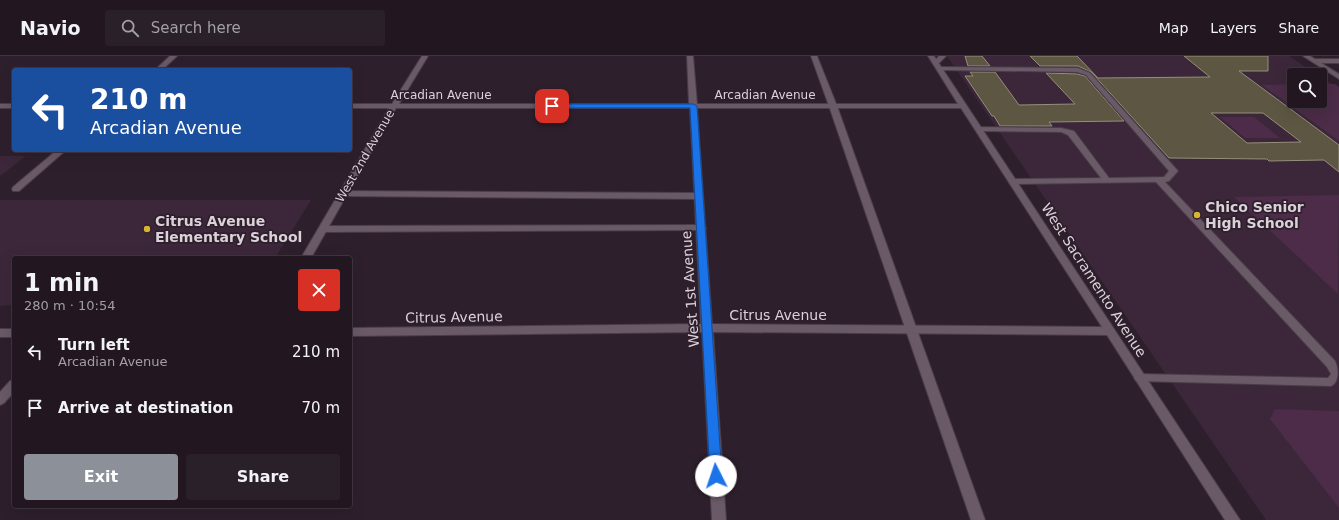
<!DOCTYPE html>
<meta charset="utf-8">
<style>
:root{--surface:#221721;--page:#2a202a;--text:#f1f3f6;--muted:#a29fa5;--line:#3f363f;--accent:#8c9099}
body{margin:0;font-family:"DejaVu Sans",sans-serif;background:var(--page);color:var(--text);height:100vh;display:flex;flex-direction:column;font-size:15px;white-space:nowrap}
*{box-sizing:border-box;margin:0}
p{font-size:13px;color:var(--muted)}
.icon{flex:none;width:22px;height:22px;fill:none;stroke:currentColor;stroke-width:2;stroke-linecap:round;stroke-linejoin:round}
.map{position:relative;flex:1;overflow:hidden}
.drawer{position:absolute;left:12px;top:200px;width:340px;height:252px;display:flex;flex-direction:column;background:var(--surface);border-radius:4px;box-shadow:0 4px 16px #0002,0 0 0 1px var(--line)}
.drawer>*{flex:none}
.hud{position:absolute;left:12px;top:12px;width:340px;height:84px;border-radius:4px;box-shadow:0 4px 16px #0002,0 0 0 1px var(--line);background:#1a4fa0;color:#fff;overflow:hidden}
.controls{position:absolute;left:1287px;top:12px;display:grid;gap:8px}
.controls a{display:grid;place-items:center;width:40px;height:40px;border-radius:4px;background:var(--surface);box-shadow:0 4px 16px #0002,0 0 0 1px var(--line);font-size:20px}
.pin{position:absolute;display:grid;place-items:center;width:34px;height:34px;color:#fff;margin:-17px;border-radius:8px;box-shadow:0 2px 6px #0006}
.me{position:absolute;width:44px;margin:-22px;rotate:356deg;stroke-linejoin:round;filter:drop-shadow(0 0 3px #0008)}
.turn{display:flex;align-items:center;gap:14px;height:84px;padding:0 12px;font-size:18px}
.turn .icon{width:52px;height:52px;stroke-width:2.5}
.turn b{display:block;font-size:28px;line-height:34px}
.round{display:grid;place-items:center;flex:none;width:42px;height:42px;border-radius:4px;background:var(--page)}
.headline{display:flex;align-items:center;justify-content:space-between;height:68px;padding:0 12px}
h1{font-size:24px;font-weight:600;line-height:30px}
.button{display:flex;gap:8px;margin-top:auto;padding:8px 12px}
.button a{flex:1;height:46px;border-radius:4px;background:var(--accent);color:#fff;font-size:16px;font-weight:600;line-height:46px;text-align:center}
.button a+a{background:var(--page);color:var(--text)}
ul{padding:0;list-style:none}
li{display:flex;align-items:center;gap:12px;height:56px;padding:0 12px}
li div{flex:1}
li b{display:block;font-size:15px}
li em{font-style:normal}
header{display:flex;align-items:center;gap:24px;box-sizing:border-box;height:56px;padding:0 20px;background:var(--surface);border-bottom:1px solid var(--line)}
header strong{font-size:19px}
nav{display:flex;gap:22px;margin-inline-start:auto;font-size:14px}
.search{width:280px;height:36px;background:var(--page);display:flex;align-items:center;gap:10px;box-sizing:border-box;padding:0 14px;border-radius:4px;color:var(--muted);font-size:15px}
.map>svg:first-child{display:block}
.built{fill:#3b2739}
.green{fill:#4c2c48}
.building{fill:#5c5642;stroke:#968f7a;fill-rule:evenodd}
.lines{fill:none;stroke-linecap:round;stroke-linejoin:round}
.lane-casing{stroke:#493d47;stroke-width:2}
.street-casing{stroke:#493d47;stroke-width:2}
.lane{fill:#6a5967;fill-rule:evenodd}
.street{fill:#6a5967;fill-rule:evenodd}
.route{fill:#1a73e8;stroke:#114b97}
.poi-dot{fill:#d7b434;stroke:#2e1f2c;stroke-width:1.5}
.labels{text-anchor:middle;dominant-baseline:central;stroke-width:3.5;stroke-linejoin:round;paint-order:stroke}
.far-street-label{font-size:12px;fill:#dbd1d9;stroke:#2e1f2c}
.poi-label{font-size:14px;font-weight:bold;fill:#dbd1d9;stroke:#2e1f2c;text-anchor:start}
.street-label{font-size:14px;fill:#dbd1d9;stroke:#2e1f2c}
</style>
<header>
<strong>Navio</strong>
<div class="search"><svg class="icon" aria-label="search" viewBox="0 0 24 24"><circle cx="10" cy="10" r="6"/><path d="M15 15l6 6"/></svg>Search here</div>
<nav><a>Map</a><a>Layers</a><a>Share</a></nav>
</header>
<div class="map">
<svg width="1339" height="464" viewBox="0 0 1339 464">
<rect width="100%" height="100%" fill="#2e1f2c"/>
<g class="built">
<polygon points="947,0 1289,0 1318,19 1294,19 1294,45 1320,45 1320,20 1339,33 1339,464 1266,464"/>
<polygon points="0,100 26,100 0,120"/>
<polygon points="0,144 311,144 275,202 14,202 14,249 0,250"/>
</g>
<g class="green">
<polygon points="1294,28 1294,45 1320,45 1320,28 1335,28 1339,31 1339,85 1262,29"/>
<polygon points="1220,61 1254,61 1280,82 1245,82"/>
<polygon points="1339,139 1338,238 1234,141"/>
<polygon points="1275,353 1339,355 1339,452 1270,363"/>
</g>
<g class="building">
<polygon points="965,0 982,0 990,10 968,10"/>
<path d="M1030,0H1077L1098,22L1210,21L1184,0H1268V15H1239L1339,89V116L1324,104L1269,105L1267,103L1169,102L1091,16L1078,10H1040ZM1211,57H1263L1301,86L1247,87Z"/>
<polygon points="970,16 995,16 1019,49 1075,48 1046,17 1077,18 1085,20 1124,65 1049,66 1052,70 1000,70 994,60 992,60 965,20 973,20"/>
</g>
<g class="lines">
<g class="lane-casing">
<g id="lane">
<polygon points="811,0 817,0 837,50 985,464 971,464 829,50"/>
<polygon points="939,0 946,0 938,8 934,8 933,7"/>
<path d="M940,11L1078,12L1090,17L1178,115L1169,125L1165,126L1335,305C1339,313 1339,327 1331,330L1136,325L1134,322L1136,319L1140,318L1328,322L1331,318L1327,311L1156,126L1011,128L1010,126L1011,124L1014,123L1101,122L1068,79L1061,76L979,75H976V71L1061,72L1074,75L1109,122L1164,121L1169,115L1086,19L1077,16L938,14V12Z"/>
<polygon points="343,135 699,137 703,140 699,143 340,140 339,138 340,136"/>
<polygon points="701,169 706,172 704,174 323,176 318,173 323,170"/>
</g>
</g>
<g class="street-casing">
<g id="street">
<polygon points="170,0 177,0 162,14 155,14"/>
<path d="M422,0H428L399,48H689L687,0H693L697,48H958L928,0H934L1240,464H1225L1107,279L713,276L726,464H712L702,276L350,280V272L701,268L690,52H396L311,202H301L389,52H350V48H392ZM697,52H961L1102,271L712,268Z"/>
<polygon points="1303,0 1310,0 1315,3 1339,3 1339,7 1321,7 1339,18 1339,23"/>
<rect x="0" y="48" width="14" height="4"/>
<polygon points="57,94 66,94 19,135 13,135 12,133 13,131"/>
<rect x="0" y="273" width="14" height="8"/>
<polygon points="14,324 14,336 4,347 0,349 0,336 10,325"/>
</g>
</g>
<use href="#lane" class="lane"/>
<use href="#street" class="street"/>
</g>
<polygon class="route" points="693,48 697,50 722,420 720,423 716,425 712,423 710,420 690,52 552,52 548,50 552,48"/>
<g class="poi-dot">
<circle cx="1197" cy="159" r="4"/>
<circle cx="147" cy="173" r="4"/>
</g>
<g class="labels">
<g class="far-street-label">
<text x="441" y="39">Arcadian Avenue</text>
<text x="765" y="39">Arcadian Avenue</text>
<text transform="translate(365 100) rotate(-60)">West 2nd Avenue</text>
</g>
<g class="poi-label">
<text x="1205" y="151">Chico Senior<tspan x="1205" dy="16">High School</tspan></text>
<text x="155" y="165">Citrus Avenue<tspan x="155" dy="16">Elementary School</tspan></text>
</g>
<g class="street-label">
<text transform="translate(1094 224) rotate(57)">West Sacramento Avenue</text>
<text transform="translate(690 233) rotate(-94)">West 1st Avenue</text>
<text x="778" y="259">Citrus Avenue</text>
<text transform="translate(454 261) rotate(-1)">Citrus Avenue</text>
</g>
</g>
</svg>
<div class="controls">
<a><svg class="icon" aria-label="search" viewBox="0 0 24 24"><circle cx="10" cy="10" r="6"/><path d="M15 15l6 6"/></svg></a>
</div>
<div class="pin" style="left:552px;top:50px;background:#d93025"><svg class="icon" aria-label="arrive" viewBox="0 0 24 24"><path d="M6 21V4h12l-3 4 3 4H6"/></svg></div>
<svg class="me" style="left:716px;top:420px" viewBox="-20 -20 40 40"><circle r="19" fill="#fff"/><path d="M0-13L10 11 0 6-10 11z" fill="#1a73e8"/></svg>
<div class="hud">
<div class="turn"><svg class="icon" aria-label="left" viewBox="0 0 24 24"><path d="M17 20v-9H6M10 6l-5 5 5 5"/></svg><div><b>210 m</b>Arcadian Avenue</div></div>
</div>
<section class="drawer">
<div class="headline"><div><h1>1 min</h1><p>280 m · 10:54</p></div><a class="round" style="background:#d93025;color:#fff"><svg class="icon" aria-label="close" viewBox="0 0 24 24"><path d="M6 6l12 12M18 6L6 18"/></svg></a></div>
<ul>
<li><svg class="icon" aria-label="left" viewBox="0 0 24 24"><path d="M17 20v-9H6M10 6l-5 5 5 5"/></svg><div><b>Turn left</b><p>Arcadian Avenue</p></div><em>210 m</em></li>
<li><svg class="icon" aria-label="arrive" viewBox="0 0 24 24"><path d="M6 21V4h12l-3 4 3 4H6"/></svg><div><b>Arrive at destination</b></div><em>70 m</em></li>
</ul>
<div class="button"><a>Exit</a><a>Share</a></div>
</section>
</div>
